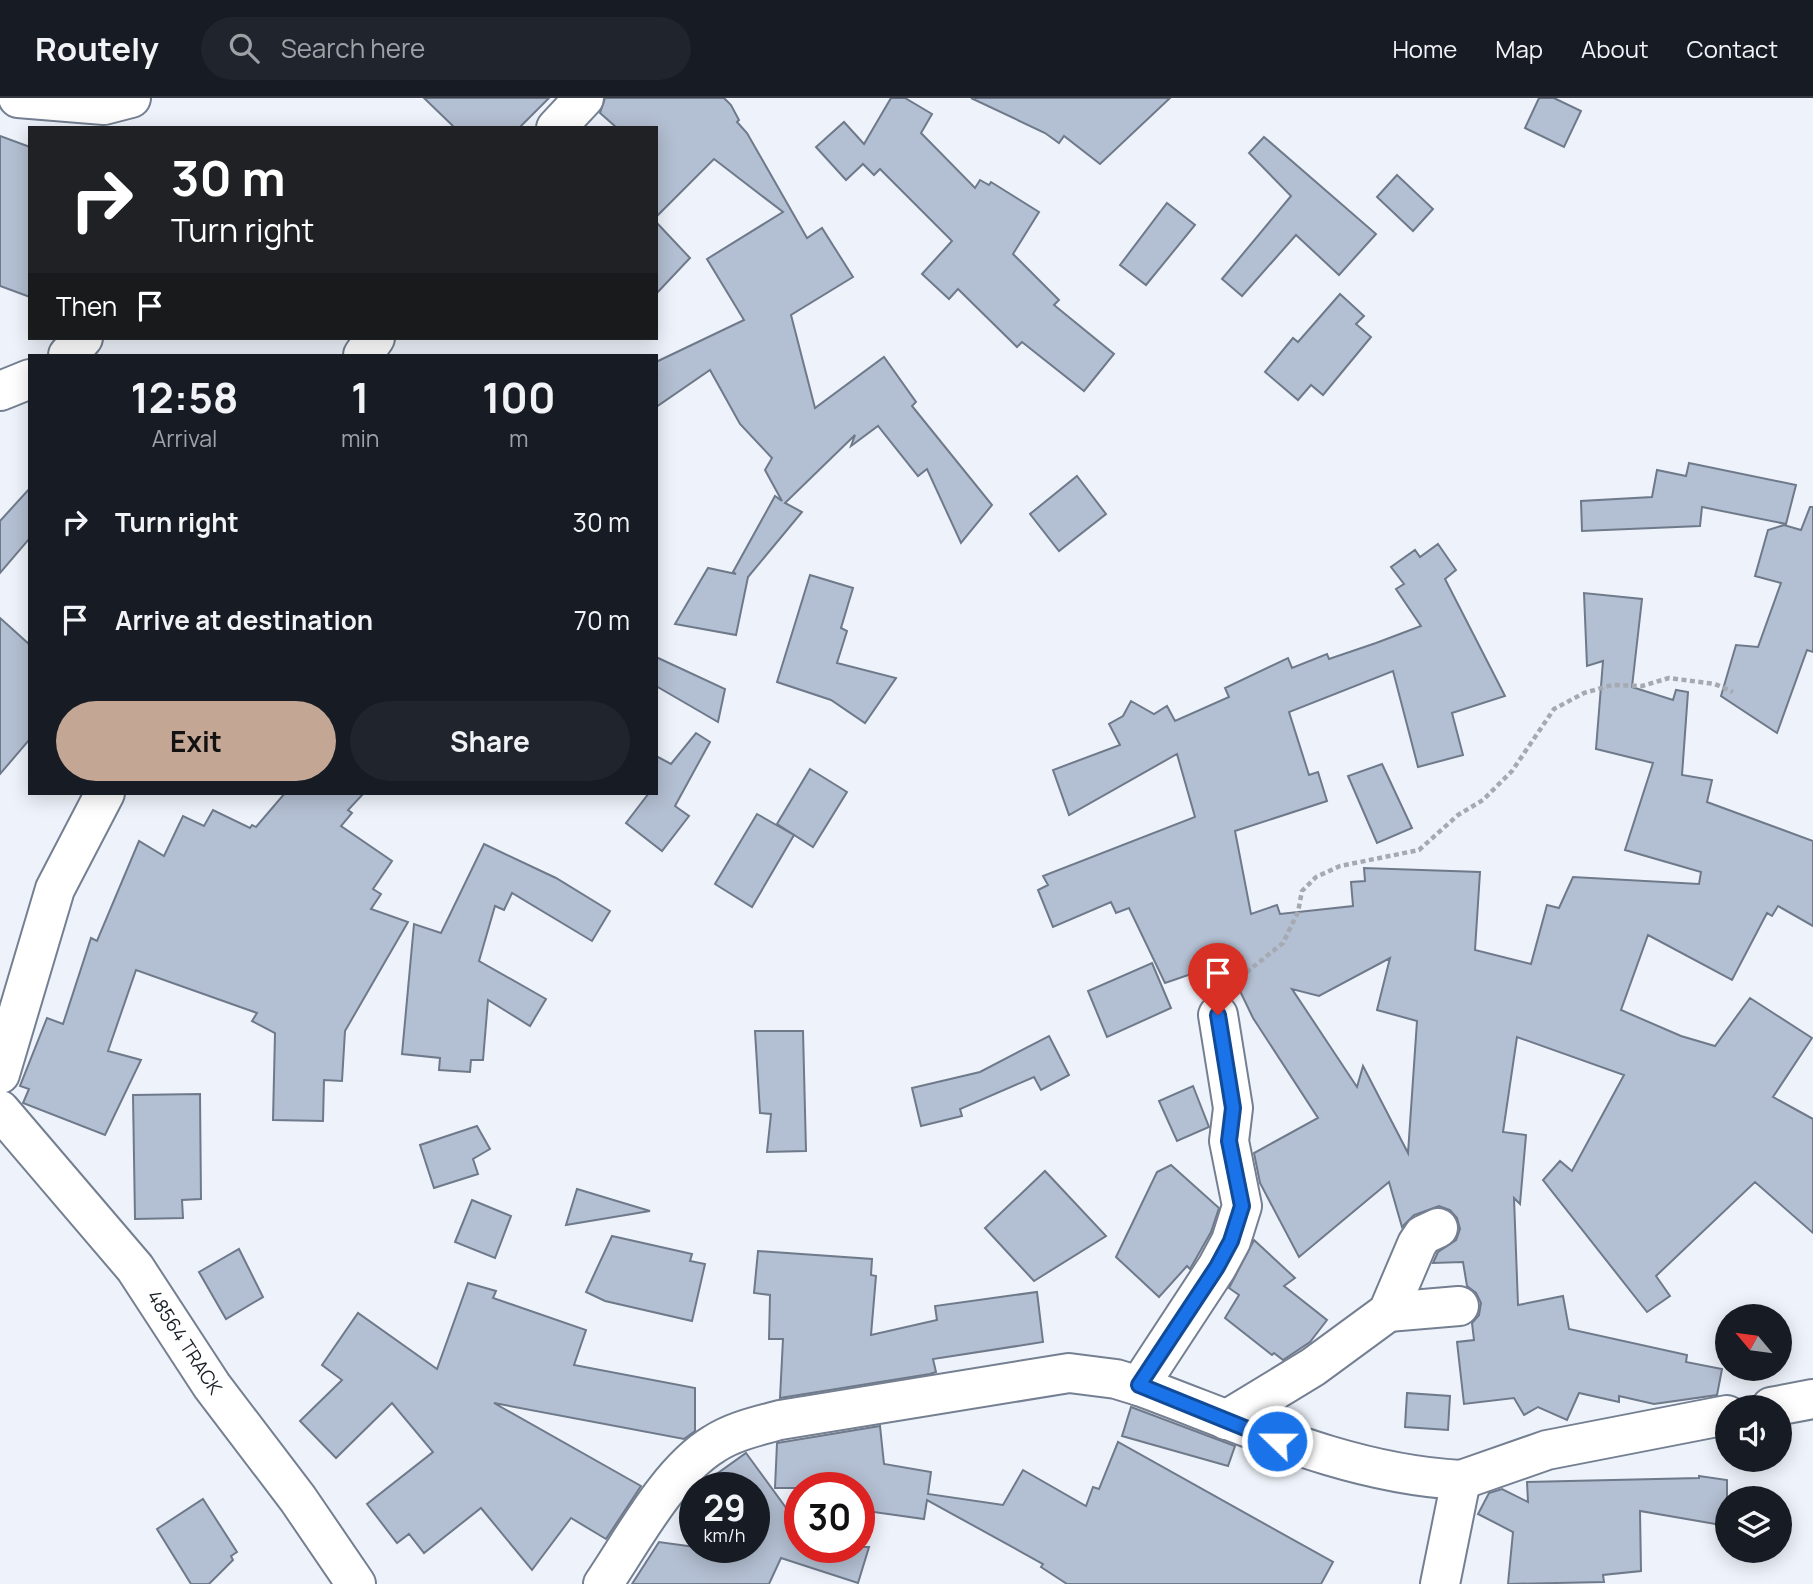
<!DOCTYPE html>
<style>
:root{--surface:#171b24;--page:#20242c;--text:#f1f3f6;--muted:#9ea1a6;--line:#363941;--accent:#c4a694}
body{margin:0;font-family:Manrope,sans-serif;background:var(--page);color:var(--text);height:100vh;display:flex;flex-direction:column;font-size:26px;white-space:nowrap}
*{box-sizing:border-box;margin:0}
p{font-size:23px;color:var(--muted)}
.icon{flex:none;width:38px;height:38px;fill:none;stroke:currentColor;stroke-width:2;stroke-linecap:round;stroke-linejoin:round}
.map{position:relative;flex:1;overflow:hidden}
.panel{position:absolute;left:28px;top:256px;width:630px;height:441px;display:flex;flex-direction:column;background:var(--surface);border-radius:0px;box-shadow:0 4px 18px #0003}
.panel>*{flex:none}
.hud{position:absolute;left:28px;top:28px;width:630px;height:214px;border-radius:0px;box-shadow:0 4px 18px #0003;background:#202124;color:#fff;overflow:hidden}
.needle{width:46px;rotate:299deg}
.controls{position:absolute;left:1715px;top:1206px;display:grid;gap:14px}
.controls a{display:grid;place-items:center;width:77px;height:77px;border-radius:50%;background:var(--surface);box-shadow:0 4px 18px #0003;font-size:35px}
.speed{position:absolute;left:679px;top:1374px;display:flex;gap:14px;font-size:35px;font-weight:700;text-align:center}
.speed>*{display:grid;place-content:center;width:91px;height:91px;border-radius:50%;background:var(--surface);box-shadow:0 4px 18px #0003;line-height:1}
.speed small{font-size:18px;font-weight:400}
.speed .limit{border:10px solid #d22;background:#fff;color:#111}
.pin{position:absolute;display:grid;place-items:center;width:60px;height:60px;color:#fff;margin:-72px -30px;border-radius:50% 50% 50% 0;rotate:-45deg;box-shadow:0 0 7px #0007}
.pin .icon{rotate:45deg}
.me{position:absolute;width:77px;margin:-38px;rotate:292deg;stroke-linejoin:round;filter:drop-shadow(0 0 5px #0008)}
.turn{display:flex;align-items:center;gap:24px;height:147px;padding:0 28px;font-size:32px}
.turn .icon{width:91px;height:91px;stroke-width:2.5}
.turn b{display:block;font-size:49px;line-height:60px}
.then{display:flex;align-items:center;height:66px;padding:0 28px;background:#0003;gap:14px;font-size:26px}
.eta{display:flex;justify-content:space-evenly;align-items:center;height:119px;text-align:center}
.eta b{font-size:42px;font-weight:700;line-height:49px}
.primary-button{display:flex;gap:14px;margin-top:auto;padding:14px 28px}
.primary-button a{flex:1;height:80px;border-radius:42px;background:var(--accent);color:#111;font-size:28px;font-weight:700;line-height:80px;text-align:center}
.primary-button a+a{background:var(--page);color:var(--text)}
ul{padding:0;list-style:none}
li{display:flex;align-items:center;gap:21px;height:98px;padding:0 28px}
li div{flex:1}
li b{display:block;font-size:26px}
li em{font-style:normal}
header{display:flex;align-items:center;gap:42px;box-sizing:border-box;height:98px;padding:0 35px;background:var(--surface);border-bottom:2px solid var(--line)}
header strong{font-size:33px}
nav{display:flex;gap:38px;margin-inline-start:auto;font-size:24px}
.search{width:490px;height:63px;background:var(--page);display:flex;align-items:center;gap:18px;box-sizing:border-box;padding:0 24px;border-radius:38px;color:var(--muted);font-size:26px}
.map>svg:first-child{display:block}
.building{fill:#b3bfd2;stroke:#6e798a;stroke-width:2;fill-rule:evenodd}
.lines{fill:none;stroke-linecap:round;stroke-linejoin:round}
.minor-casing{stroke:#747f91;stroke-width:42}
.path{stroke:#a5aab2;stroke-width:4.5;stroke-dasharray:5 3.5;stroke-linecap:butt}
.minor{stroke:#fff;stroke-width:38}
.route-casing{stroke:#114b97;stroke-width:18}
.route{stroke:#1a73e8;stroke-width:12}
.labels{text-anchor:middle;dominant-baseline:central;stroke-width:6;stroke-linejoin:round;paint-order:stroke}
.street-label{font-size:19px;fill:#1a1f26;stroke:#fff}
</style>
<header>
<strong>Routely</strong>
<div class="search"><svg class="icon" aria-label="search" viewBox="0 0 24 24"><circle cx="10" cy="10" r="6"/><path d="M15 15l6 6"/></svg>Search here</div>
<nav><a>Home</a><a>Map</a><a>About</a><a>Contact</a></nav>
</header>
<div class="map">
<svg width="1813" height="1486" viewBox="0 0 1813 1486">
<rect width="100%" height="100%" fill="#eef3fb"/>
<g class="building">
<polygon points="424,0 549,0 519,30 455,30"/>
<polygon points="605,0 724,0 731,7 739,22 737,24 747,35 807,140 822,130 853,179 791,217 815,310 884,259 916,304 912,308 992,407 961,445 927,371 918,378 878,328 851,348 855,337 785,405 802,414 748,479 736,537 675,526 708,470 736,476 733,474 775,398 782,403 765,372 772,360 740,326 710,272 656,309 656,264 744,222 707,161 783,114 714,61 656,119 656,30 617,30 600,15"/>
<polygon points="891,0 905,0 932,16 921,35 975,90 980,82 989,87 991,84 1039,114 1013,156 1059,202 1054,207 1114,256 1084,293 1022,244 1017,249 958,191 949,201 922,176 952,143 880,71 874,77 863,66 846,82 816,49 844,24 864,46"/>
<polygon points="971,0 1170,0 1100,66 1064,38 1059,45 1045,35"/>
<polygon points="1539,0 1554,0 1581,13 1564,49 1525,30"/>
<polygon points="0,38 30,49 30,199 0,188"/>
<polygon points="1264,39 1376,136 1339,177 1296,137 1242,198 1222,181 1291,98 1249,55"/>
<polygon points="1397,77 1433,111 1413,133 1377,99"/>
<polygon points="1167,105 1195,127 1146,187 1120,167"/>
<polygon points="656,124 690,160 656,196"/>
<polygon points="1340,196 1364,218 1356,226 1371,239 1323,297 1311,287 1298,302 1265,274 1293,240 1298,244"/>
<polygon points="1689,365 1796,387 1786,426 1702,409 1700,428 1582,433 1581,403 1652,399 1657,372 1686,378"/>
<polygon points="1077,378 1106,416 1059,453 1030,416"/>
<polygon points="30,390 30,440 0,475 0,423"/>
<polygon points="1810,409 1813,409 1813,554 1807,552 1777,635 1721,598 1736,547 1758,549 1781,485 1755,478 1768,432 1784,427 1801,432"/>
<path d="M1438,446L1456,472L1445,481L1505,598L1452,615L1463,657L1418,669L1393,573L1289,614L1309,677L1318,674L1327,703L1235,733L1251,816L1277,807L1280,816L1353,808L1351,784L1365,783L1364,770L1480,774L1475,852L1531,866L1547,807L1559,810L1573,779L1699,786L1701,774L1625,752L1653,665L1596,651L1603,563L1587,568L1584,495L1642,501L1632,589L1673,602L1676,592L1688,594L1682,677L1712,682L1707,704L1813,743V828L1778,808L1772,818L1767,815L1732,882L1648,837L1621,912L1681,938L1715,948L1750,900L1812,940L1773,999L1813,1021V1135L1755,1084L1656,1178L1670,1198L1647,1214L1543,1082L1560,1063L1572,1073L1624,977L1517,939L1503,1034L1526,1037L1520,1106L1514,1100L1518,1207L1563,1198L1569,1231L1687,1257L1686,1264L1722,1271L1717,1297L1654,1306L1619,1298V1304L1579,1295L1567,1322L1538,1309L1524,1317L1514,1300L1464,1306L1457,1244L1474,1242L1472,1225L1479,1217L1481,1205L1476,1195L1467,1188L1463,1164L1433,1165L1438,1154L1456,1142L1460,1131L1457,1120L1450,1112L1439,1108L1414,1117L1402,1129L1389,1084L1299,1159L1260,1085L1254,1055L1318,1020L1253,920L1226,864L1165,885L1129,810L1116,815L1111,804L1053,829L1038,792L1048,787L1043,778L1195,719L1177,656L1069,717L1053,672L1120,647L1109,626L1123,618L1131,603L1154,616L1167,608L1175,623L1229,599L1225,590L1288,560L1292,570L1327,556L1329,561L1376,545L1421,528L1396,491L1404,486L1391,469L1415,452L1420,459ZM1390,860L1377,912L1417,923L1408,1055L1363,968L1357,989L1292,891L1319,898Z"/>
<polygon points="810,477 853,490 841,530 847,533 837,565 896,580 865,625 831,602 777,584"/>
<polygon points="0,520 30,547 30,641 0,676"/>
<polygon points="656,559 725,591 718,624 656,588"/>
<polygon points="696,635 710,644 675,708 689,718 662,753 626,725 649,695 656,695 656,658 671,666"/>
<polygon points="1382,666 1412,730 1377,745 1348,678"/>
<polygon points="810,671 847,694 813,749 777,726"/>
<polygon points="285,695 364,695 348,712 352,715 341,728 392,763 373,791 381,796 371,811 408,824 345,933 342,983 324,982 323,1023 273,1022 275,935 252,923 257,915 136,872 108,953 141,962 105,1037 23,1005 29,991 20,988 47,920 63,926 91,840 97,843 139,743 164,758 183,718 204,728 213,712 250,730 252,727 256,729"/>
<polygon points="757,716 794,737 752,809 715,786"/>
<polygon points="484,746 556,780 610,813 592,843 512,795 504,812 495,808 479,863 546,901 530,928 488,902 483,962 471,962 470,974 439,972 440,960 402,956 414,826 441,835"/>
<polygon points="1152,865 1171,910 1107,939 1088,893"/>
<polygon points="755,933 803,933 806,1053 767,1054 771,1016 760,1015"/>
<polygon points="1049,938 1069,977 1041,992 1034,979 960,1011 962,1018 921,1028 912,990 980,974"/>
<polygon points="1193,988 1209,1029 1177,1043 1159,1003"/>
<polygon points="200,996 201,1101 182,1102 183,1120 135,1121 133,997"/>
<polygon points="477,1028 490,1051 473,1061 478,1076 434,1090 420,1047"/>
<polygon points="1171,1067 1219,1110 1211,1134 1190,1171 1187,1168 1159,1199 1116,1159 1157,1074"/>
<polygon points="1045,1073 1106,1138 1034,1183 985,1130"/>
<polygon points="577,1091 650,1113 566,1127"/>
<polygon points="472,1102 511,1118 495,1160 455,1144"/>
<polygon points="612,1138 692,1156 690,1163 705,1166 692,1223 605,1203 586,1194"/>
<polygon points="1254,1142 1295,1180 1284,1188 1327,1222 1310,1244 1283,1262 1274,1255 1272,1257 1225,1220 1239,1197 1229,1190"/>
<polygon points="239,1151 263,1199 226,1221 199,1174"/>
<polygon points="758,1153 872,1161 871,1177 876,1178 871,1237 937,1222 935,1208 1037,1194 1043,1244 933,1261 936,1274 930,1276 780,1300 783,1241 769,1241 770,1197 754,1195"/>
<polygon points="468,1185 496,1193 493,1200 586,1232 574,1267 695,1290 695,1333 684,1341 494,1305 641,1388 606,1441 571,1420 532,1472 481,1410 424,1455 409,1436 397,1445 367,1406 433,1354 392,1305 336,1360 300,1323 342,1282 322,1267 358,1215 437,1271"/>
<polygon points="1407,1295 1450,1298 1448,1332 1405,1329"/>
<polygon points="1131,1309 1235,1348 1228,1368 1122,1338"/>
<polygon points="880,1328 884,1366 931,1374 928,1396 1003,1407 1023,1372 1086,1408 1093,1389 1099,1391 1118,1344 1333,1464 1321,1486 1067,1486 1041,1469 1043,1466 927,1402 924,1421 859,1412 859,1390 775,1390 777,1345"/>
<polygon points="746,1355 800,1429 800,1449 869,1449 858,1485 781,1460 769,1486 632,1486 659,1444 695,1449 754,1449 754,1390 697,1390"/>
<polygon points="1699,1378 1727,1382 1727,1428 1640,1413 1641,1473 1603,1477 1604,1484 1508,1486 1513,1434 1478,1416 1489,1395 1502,1391 1528,1404 1527,1384 1699,1380"/>
<polygon points="203,1401 237,1454 231,1458 233,1462 209,1486 191,1486 157,1431"/>
</g>
<g class="lines">
<g class="minor-casing">
<g id="minor">
<polyline points="18,0 104,7 131,0"/>
<polyline points="556,30 584,0"/>
<polyline points="68,257 83,240"/>
<polyline points="363,257 375,240"/>
<polyline points="0,293 30,281"/>
<polyline points="0,976 55,791 105,695"/>
<polyline points="0,1012 135,1170 212,1288 298,1401 356,1486"/>
<polyline points="1388,1214 1459,1208"/>
<polyline points="1139,1288 1217,1169 1231,1143 1242,1108 1229,1043 1233,1010 1218,917"/>
<polyline points="1771,1309 1813,1301"/>
<polyline points="1226,1322 1313,1269 1388,1214 1417,1146 1423,1137 1438,1130"/>
<polyline points="1461,1382 1547,1352 1727,1317"/>
<path d="M603,1486C633,1442 668,1374 714,1346C734,1333 758,1328 780,1322L1069,1275L1116,1281L1139,1288C1245,1327 1347,1376 1461,1382L1440,1486"/>
</g>
</g>
<polyline class="path" points="1233,885 1283,845 1298,814 1302,793 1316,779 1340,768 1419,752 1458,717 1483,702 1512,673 1554,611 1584,595 1612,587 1642,588 1669,580 1715,586 1733,594"/>
<use href="#minor" class="minor"/>
</g>
<g class="lines">
<g class="route-casing">
<polyline id="route" points="1218,917 1233,1010 1229,1043 1242,1108 1231,1143 1217,1169 1139,1287 1277,1343"/>
</g>
<use href="#route" class="route"/>
</g>
<g class="labels">
<g class="street-label">
<text transform="translate(185 1244) rotate(57)">48564 TRACK</text>
</g>
</g>
</svg>
<div class="controls">
<a><svg class="needle" viewBox="-14 -14 28 28"><path d="M0-13l5 13h-10z" fill="#e53935"/><path d="M0 13l5-13h-10z" fill="#9ea1a6"/></svg></a>
<a><svg class="icon" aria-label="sound" viewBox="0 0 24 24"><path d="M4 9h4l5-4v14l-5-4H4zM17 9q2 3 0 6"/></svg></a>
<a><svg class="icon" aria-label="layers" viewBox="0 0 24 24"><path d="M12 4l9 5-9 5-9-5zM3 14l9 5 9-5"/></svg></a>
</div>
<div class="speed"><div>29<small>km/h</small></div><div class="limit">30</div></div>
<div class="pin" style="left:1218px;top:917px;background:#d93025"><svg class="icon" aria-label="arrive" viewBox="0 0 24 24"><path d="M6 21V4h12l-3 4 3 4H6"/></svg></div>
<svg class="me" style="left:1277px;top:1343px" viewBox="-20 -20 40 40"><circle r="17" fill="#1a73e8" stroke="#fff" stroke-width="3"/><path d="M0-11L8 9 0 5-8 9z" fill="#fff"/></svg>
<div class="hud">
<div class="turn"><svg class="icon" aria-label="right" viewBox="0 0 24 24"><path d="M7 20v-9h11M14 6l5 5-5 5"/></svg><div><b>30 m</b>Turn right</div></div>
<div class="then">Then<svg class="icon" aria-label="arrive" viewBox="0 0 24 24"><path d="M6 21V4h12l-3 4 3 4H6"/></svg></div>
</div>
<section class="panel">
<div class="eta">
<div><b>12:58</b><p>Arrival</p></div>
<div><b>1</b><p>min</p></div>
<div><b>100</b><p>m</p></div>
</div>
<ul>
<li><svg class="icon" aria-label="right" viewBox="0 0 24 24"><path d="M7 20v-9h11M14 6l5 5-5 5"/></svg><div><b>Turn right</b></div><em>30 m</em></li>
<li><svg class="icon" aria-label="arrive" viewBox="0 0 24 24"><path d="M6 21V4h12l-3 4 3 4H6"/></svg><div><b>Arrive at destination</b></div><em>70 m</em></li>
</ul>
<div class="primary-button"><a>Exit</a><a>Share</a></div>
</section>
</div>
